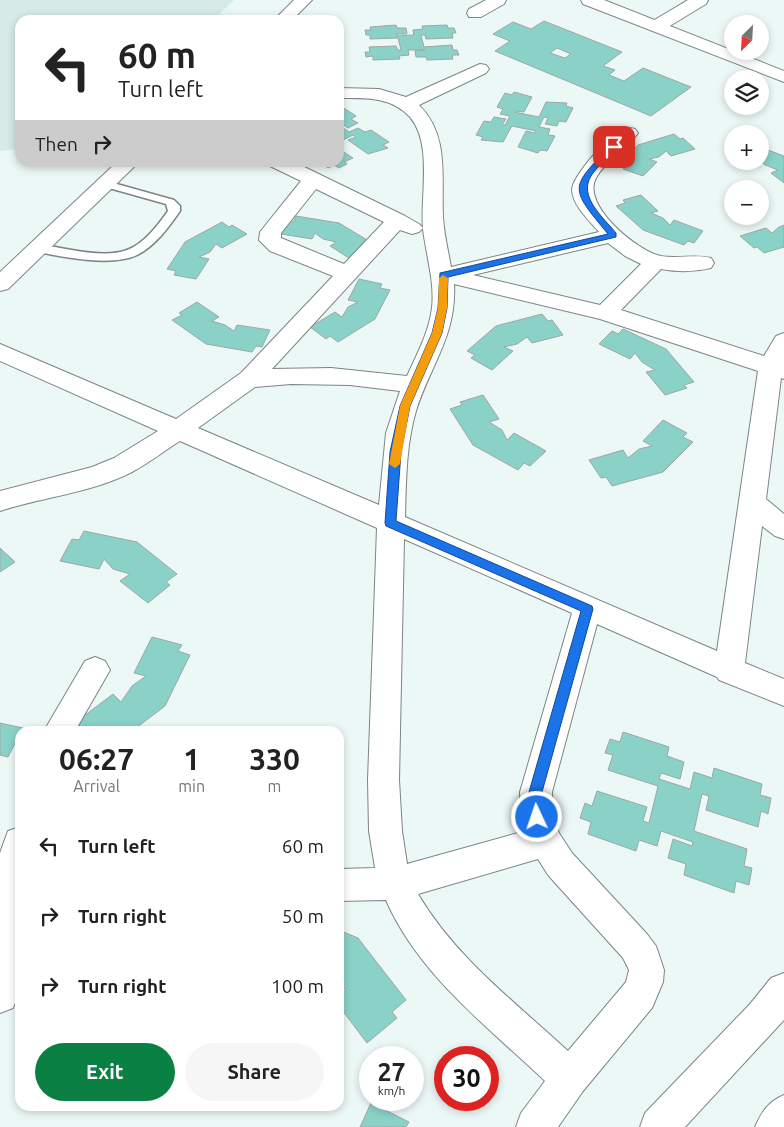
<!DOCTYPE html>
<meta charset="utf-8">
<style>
:root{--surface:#fff;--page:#f6f6f6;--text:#222;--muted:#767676;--accent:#0b8043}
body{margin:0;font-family:Ubuntu,sans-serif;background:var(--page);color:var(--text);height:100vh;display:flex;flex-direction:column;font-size:19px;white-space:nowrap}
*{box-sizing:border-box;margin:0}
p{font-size:16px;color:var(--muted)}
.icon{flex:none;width:28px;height:28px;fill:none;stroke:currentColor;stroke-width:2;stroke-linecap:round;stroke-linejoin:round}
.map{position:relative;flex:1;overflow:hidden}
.drawer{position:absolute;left:15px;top:726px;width:329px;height:385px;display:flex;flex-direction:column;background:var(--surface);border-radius:15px;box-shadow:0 2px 8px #0003}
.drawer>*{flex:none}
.hud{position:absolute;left:15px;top:15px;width:329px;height:152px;border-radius:15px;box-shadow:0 2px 8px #0003;background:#fff;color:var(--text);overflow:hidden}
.needle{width:32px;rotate:204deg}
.fabs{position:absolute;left:724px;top:15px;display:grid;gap:10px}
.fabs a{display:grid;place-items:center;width:45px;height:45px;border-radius:50%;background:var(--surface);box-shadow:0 2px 8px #0003;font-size:25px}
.speed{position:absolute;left:359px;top:1046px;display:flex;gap:10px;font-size:25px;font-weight:700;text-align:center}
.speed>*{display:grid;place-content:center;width:65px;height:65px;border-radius:50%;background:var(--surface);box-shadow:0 2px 8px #0003;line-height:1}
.speed small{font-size:12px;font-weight:400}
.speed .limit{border:8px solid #d22;background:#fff;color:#111}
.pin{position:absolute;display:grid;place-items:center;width:42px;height:42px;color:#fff;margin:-21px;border-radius:10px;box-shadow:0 2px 8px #0006}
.me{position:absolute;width:55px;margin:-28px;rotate:357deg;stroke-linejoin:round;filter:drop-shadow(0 0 4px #0008)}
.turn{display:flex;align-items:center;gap:18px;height:105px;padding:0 20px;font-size:22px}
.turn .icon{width:65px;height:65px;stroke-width:2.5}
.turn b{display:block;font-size:35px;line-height:42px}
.then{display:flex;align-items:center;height:48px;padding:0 20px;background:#0003;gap:10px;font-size:19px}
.eta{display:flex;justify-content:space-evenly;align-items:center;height:85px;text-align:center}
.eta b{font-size:30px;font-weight:700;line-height:35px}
.button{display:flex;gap:10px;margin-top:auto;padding:10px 20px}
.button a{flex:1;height:58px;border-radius:30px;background:var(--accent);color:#fff;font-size:20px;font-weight:700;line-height:58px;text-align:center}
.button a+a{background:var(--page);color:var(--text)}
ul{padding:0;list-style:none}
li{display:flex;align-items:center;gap:15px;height:70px;padding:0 20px}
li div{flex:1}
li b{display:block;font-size:19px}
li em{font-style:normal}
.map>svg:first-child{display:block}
.built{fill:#d6eae7}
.building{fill:#8ad2c8;stroke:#9da7a6;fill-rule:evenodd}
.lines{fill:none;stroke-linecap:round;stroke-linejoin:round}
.service-casing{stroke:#7b8584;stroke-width:3}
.minor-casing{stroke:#7b8584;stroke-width:2}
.secondary-casing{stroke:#7b8584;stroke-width:2}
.service{fill:#fff;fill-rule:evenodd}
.minor{fill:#fff;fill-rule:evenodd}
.secondary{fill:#fff;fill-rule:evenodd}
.route{fill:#1a73e8;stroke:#114b97}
.slow{fill:#f59e0b}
</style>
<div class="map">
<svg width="784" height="1127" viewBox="0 0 784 1127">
<rect width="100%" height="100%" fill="#ecf8f6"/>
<polygon class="built" points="0,0 234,0 213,20 20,20 20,149 0,151"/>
<g class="building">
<path d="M544,21L622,52L603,66L615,70L609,75L624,81L643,68L691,87L651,116L495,51L510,41L493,34L513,22L531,29ZM557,48L571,54L565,58L550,53Z"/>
<polygon points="396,25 397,28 406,28 407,34 397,34 397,36 414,35 413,30 423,29 422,26 447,25 448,28 454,28 456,33 452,33 453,38 426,39 425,35 421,35 424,47 452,45 453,50 457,50 459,55 452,55 453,59 427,60 426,57 416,57 415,51 425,50 408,50 409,55 399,56 400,59 373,60 373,56 366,57 365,52 370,52 369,47 396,46 398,50 401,50 398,38 370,39 370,35 366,35 365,30 371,30 370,27"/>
<polygon points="514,92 532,97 524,112 515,111 514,112 539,117 546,102 567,103 566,106 573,108 566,122 559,121 557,126 545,124 548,118 544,117 539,127 550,129 548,135 555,136 547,151 540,150 538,153 518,147 526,131 535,133 536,131 512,126 503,142 481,140 483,137 476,135 484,121 491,122 494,117 506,119 502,125 505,125 510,116 500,114 503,109 497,107 505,93 512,95"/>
<polygon points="339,105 356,116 351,119 358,123 348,128 341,123 339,124"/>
<polygon points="339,125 349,132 358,128 365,132 371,130 389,142 383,145 388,148 368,154 348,140 356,137 353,135 339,142"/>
<polygon points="674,134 680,139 683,138 695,149 671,156 666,151 659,157 649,159 657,162 643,176 623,169 626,167 618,164 638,145"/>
<polygon points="760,147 784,156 784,183 771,173 778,170 765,165 760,161"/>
<polygon points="339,149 353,158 344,162 347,164 339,168 334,165 328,168 320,162 339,162"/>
<polygon points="641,195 658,211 651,213 663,218 670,225 674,220 703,231 694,243 688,241 684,245 643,230 616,206 625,203 623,200"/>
<polygon points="296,216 339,223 372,243 352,260 330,246 336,242 323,239 315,233 312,239 281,234 288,221 293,222"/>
<polygon points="222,222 229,227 232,225 247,234 222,248 216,244 210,252 199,257 209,259 196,279 174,275 176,271 167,269 185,242"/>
<polygon points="784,225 784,247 764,253 757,247 754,248 740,236 766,228 772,233 779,227"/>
<polygon points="359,279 382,284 380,288 390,290 375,319 338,342 330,336 326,339 310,327 335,312 342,317 348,307 358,302 348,300"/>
<polygon points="197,302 219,317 212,321 225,325 234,331 237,325 270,330 262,347 256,346 252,352 206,344 172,320 182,315 179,313"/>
<polygon points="542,314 548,321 552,320 563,335 532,343 527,337 517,344 504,347 513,351 492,370 471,358 475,355 467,351 496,326"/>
<polygon points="623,329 666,349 694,382 684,385 687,388 665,395 646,372 655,370 642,362 635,353 630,359 599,344 612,331 618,334"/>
<polygon points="483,395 499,419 489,422 502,430 507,440 514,433 546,451 530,466 524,463 518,470 473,445 450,409 462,405 460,402"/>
<polygon points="663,420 687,433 683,437 693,442 663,472 612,486 606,477 601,478 589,460 623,450 628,458 639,449 652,446 643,441"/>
<polygon points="84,531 137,542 177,574 166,582 170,585 148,603 120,581 130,574 113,569 104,559 99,569 60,561 72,539 79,540"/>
<polygon points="0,548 15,562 0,572"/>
<polygon points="152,637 182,645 178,651 190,655 165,706 132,731 85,731 76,722 113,694 121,702 132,686 146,676 134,673"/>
<polygon points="0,723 23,728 8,757 0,755"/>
<polygon points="623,732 669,747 667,756 684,762 680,779 661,773 659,779 690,789 694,772 712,778 714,768 762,784 760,795 771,798 768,814 761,811 758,827 706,810 709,796 702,794 694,831 747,849 744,866 752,868 749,885 736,881 734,893 684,875 686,864 668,858 673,839 692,846 693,842 661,831 657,846 639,840 636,851 588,834 591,822 580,818 585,803 592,806 597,791 647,807 643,821 649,823 658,786 608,770 613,755 605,753 610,739 620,742"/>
<polygon points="339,930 358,938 406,1000 392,1012 397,1018 367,1043 339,1006 339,996 346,990 339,985"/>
<polygon points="371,1103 409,1122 406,1127 360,1127"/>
</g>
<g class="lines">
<g class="service-casing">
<path id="service" d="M106,181L174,200L180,206V211C169,227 155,246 137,255C113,267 60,257 35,251L33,248L35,245L39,244C63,248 104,259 127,250C144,244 158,225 168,211L166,204L102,186L100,184Z"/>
</g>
<g class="minor-casing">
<g id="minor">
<polygon points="294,0 312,0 292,20 274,20"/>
<polygon points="486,0 506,0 504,4 481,17 469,17 467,13 469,9"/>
<polygon points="688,0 708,0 706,4 663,30 657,31 651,30 648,26 651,22"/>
<path d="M480,64L486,65L489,69L486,73L419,105C450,136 441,177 443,217C444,234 448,250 451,267L599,232C589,220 573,206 572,190C572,176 611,133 623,128C628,127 631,128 635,129L638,133C626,150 606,160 596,178C581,205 637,251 661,256C678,259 695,254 711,258L714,263L711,268C694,272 677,272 661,269L621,310L764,356L776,336L784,333V379L781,378L766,499L784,514V539L775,536L762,526L745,663L784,679V706L719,680L717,677L597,624L552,792L553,817L559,833L572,853L647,934L656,946L664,970L663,982L652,1008L583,1091L558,1127H516L521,1113L545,1081C488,1027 418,974 386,900L339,901V869L375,868L369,831L368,780L377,528L180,441C164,451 149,463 132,472C91,493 43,497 0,511V491L92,467L114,458L158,431L0,361V344L176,419L241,373L333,276L270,251L259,240L260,232L264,227L301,181L270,166L267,162H294L405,216L419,224L423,228L419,232L412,234L400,230L272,369L331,368L407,376C417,354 429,332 432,308C435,282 426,255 423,229C420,196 433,144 410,117C391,96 364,98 339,98V88L379,89L406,97ZM316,189L384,222L344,264L281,238V233ZM608,243L625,256L641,264L600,305L473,275ZM454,284L600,319L758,371L717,651L405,517C406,481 406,445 416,411C430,366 457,335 454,284ZM291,384L350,385L400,391L386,433L379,505L198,428L255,387ZM404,539L572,613L520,792L521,817L525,831L407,864L402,831L399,780ZM538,859L548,875L623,958L629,970L626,982L568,1051C515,1002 455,957 418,894Z"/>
<polygon points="117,162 139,162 8,289 0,291 0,272"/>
<polygon points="95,657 105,661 110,670 75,731 44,731 85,661"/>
<polygon points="20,827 20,973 18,995 13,1008 0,1013 0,853 8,831"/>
<polygon points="784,973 784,1020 685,1127 640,1127 645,1113 750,1004 771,978"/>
<path d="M784,1095V1127H755C762,1111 768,1102 784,1095Z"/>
</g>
</g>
<g class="secondary-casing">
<polygon id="secondary" points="581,0 604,0 784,71 784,82 583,4"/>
</g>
<use href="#service" class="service"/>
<use href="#minor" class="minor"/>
<use href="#secondary" class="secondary"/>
</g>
<path class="route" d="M612,145L619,147C610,157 598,165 591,176C578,197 604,218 616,233V237L448,277L447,308L442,333L410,406L401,452L396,521L592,606L593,609L542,792L544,817L542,821L537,823L533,821L529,792L581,611L386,526L385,523L390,452L400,406L432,333L438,308L440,273L608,234C569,187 569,188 612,145Z"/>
<polygon class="slow" points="443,275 448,278 447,308 442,333 410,406 400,464 395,468 389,464 400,406 432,333 438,308 439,278"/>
</svg>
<div class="fabs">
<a><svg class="needle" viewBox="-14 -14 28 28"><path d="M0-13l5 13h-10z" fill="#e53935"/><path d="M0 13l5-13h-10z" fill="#767676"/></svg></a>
<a><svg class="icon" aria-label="layers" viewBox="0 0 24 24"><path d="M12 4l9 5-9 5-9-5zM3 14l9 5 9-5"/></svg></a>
<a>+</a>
<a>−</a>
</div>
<div class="speed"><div>27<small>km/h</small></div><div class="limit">30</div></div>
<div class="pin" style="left:614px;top:147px;background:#d93025"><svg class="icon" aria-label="arrive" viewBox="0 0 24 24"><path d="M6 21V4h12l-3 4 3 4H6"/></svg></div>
<svg class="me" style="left:537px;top:817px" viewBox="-20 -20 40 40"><circle r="17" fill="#1a73e8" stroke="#fff" stroke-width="3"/><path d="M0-11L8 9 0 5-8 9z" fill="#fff"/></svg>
<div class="hud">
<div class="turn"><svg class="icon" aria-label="left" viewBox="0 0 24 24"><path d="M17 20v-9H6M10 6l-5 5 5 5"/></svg><div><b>60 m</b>Turn left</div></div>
<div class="then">Then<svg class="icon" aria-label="right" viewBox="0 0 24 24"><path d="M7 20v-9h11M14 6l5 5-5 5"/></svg></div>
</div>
<section class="drawer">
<div class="eta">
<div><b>06:27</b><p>Arrival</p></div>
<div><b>1</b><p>min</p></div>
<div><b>330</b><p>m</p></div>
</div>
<ul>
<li><svg class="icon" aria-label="left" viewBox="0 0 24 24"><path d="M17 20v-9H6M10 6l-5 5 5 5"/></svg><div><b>Turn left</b></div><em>60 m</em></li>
<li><svg class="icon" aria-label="right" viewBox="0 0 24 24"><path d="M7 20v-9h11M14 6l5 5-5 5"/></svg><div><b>Turn right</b></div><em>50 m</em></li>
<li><svg class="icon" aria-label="right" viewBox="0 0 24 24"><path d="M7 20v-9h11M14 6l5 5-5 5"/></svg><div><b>Turn right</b></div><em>100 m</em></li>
</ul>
<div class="button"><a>Exit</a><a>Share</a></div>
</section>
</div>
